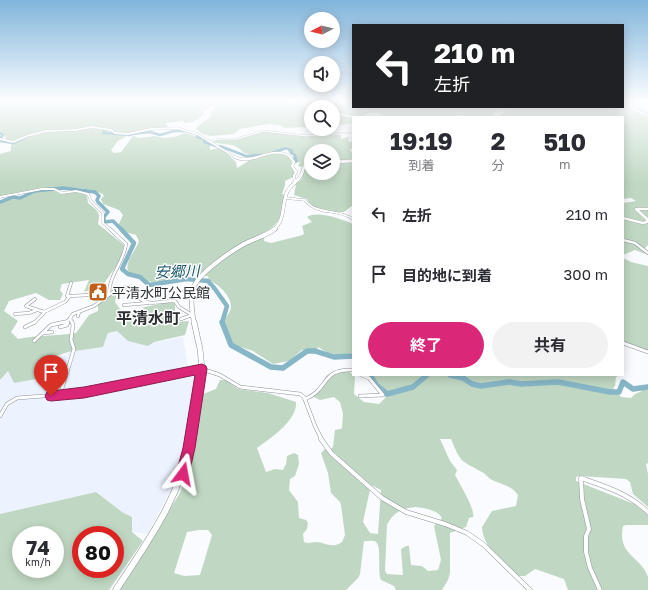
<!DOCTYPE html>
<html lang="ja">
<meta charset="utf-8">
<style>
:root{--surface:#fff;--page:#f2f2f3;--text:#2b2b33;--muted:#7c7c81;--accent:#db2777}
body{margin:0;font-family:"Golos Text","Noto Sans JP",sans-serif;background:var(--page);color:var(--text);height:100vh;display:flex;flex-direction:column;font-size:15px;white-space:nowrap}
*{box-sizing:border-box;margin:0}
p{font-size:13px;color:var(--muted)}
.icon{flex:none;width:22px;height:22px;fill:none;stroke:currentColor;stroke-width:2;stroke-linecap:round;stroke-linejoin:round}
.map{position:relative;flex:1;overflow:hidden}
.sheet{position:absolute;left:352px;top:116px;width:272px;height:260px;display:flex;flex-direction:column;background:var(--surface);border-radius:0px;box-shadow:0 2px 10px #0003}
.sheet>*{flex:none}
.guide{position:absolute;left:352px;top:24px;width:272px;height:84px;border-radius:0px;box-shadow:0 2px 10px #0003;background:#202124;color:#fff;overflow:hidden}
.needle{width:26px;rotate:263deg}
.controls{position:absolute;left:304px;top:12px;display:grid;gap:8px}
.controls a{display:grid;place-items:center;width:36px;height:36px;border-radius:50%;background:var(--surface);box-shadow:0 2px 10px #0003;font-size:20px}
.speed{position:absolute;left:12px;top:526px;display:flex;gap:8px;font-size:20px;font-weight:700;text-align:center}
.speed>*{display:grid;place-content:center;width:52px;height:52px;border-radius:50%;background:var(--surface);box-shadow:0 2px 10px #0003;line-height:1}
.speed small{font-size:10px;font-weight:400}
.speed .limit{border:6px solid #d22;background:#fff;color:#111}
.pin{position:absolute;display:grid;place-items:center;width:34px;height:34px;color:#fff;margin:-41px -17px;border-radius:50% 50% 50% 0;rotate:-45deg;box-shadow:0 0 4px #0007}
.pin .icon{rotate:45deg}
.me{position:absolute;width:44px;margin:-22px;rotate:13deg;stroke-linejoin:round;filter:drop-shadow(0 0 3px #0008)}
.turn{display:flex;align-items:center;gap:14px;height:84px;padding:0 16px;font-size:18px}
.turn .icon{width:52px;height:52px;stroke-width:2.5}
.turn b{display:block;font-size:28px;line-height:34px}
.eta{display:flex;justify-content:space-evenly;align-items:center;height:68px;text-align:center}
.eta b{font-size:24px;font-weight:700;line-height:28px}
.button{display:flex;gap:8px;margin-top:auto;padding:8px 16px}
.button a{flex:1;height:46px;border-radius:24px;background:var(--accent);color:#fff;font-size:16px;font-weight:700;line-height:46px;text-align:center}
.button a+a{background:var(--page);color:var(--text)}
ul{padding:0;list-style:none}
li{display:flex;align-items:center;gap:12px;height:60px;padding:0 16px}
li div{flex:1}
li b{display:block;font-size:15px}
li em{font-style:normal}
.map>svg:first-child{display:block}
.built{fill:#ecf3ff}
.green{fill:#c0d8c3;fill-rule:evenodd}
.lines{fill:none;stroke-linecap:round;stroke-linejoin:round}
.stream{stroke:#87b6c7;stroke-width:1}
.river-far3{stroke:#87b6c7;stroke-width:2.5}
.river-far2{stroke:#87b6c7;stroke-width:3.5}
.river-far1{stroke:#87b6c7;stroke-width:4.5}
.river{stroke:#87b6c7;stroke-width:5.5}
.minor-far4-casing{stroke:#8e939a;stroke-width:2}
.minor-far3-casing{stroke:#8e939a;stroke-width:2.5}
.minor-far2-casing{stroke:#8e939a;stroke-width:3.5}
.minor-far1-casing{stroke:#8e939a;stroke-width:4}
.minor-casing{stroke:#8e939a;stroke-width:5}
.major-far1-casing{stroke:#8e939a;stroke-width:2.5}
.major-casing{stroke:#8e939a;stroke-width:3}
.highway-far4-casing{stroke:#8e939a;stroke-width:3}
.highway-far3-casing{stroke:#8e939a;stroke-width:3.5}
.highway-far2-casing{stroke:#8e939a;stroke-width:5}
.highway-far1-casing{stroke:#8e939a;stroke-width:6}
.highway-casing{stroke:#8e939a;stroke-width:7}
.minor-far4{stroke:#fff;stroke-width:1.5}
.minor-far3{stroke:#fff;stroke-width:2}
.minor-far2{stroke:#fff;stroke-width:2.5}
.minor-far1{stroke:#fff;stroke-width:3}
.minor{stroke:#fff;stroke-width:4}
.major-far1{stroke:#fff;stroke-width:2}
.major{stroke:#fff;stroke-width:2.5}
.highway-far4{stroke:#fff;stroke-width:2.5}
.highway-far3{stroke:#fff;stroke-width:3}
.highway-far2{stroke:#fff;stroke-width:4}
.highway-far1{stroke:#fff;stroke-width:5}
.highway{stroke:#fff;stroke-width:6}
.route{fill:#db2777;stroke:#8e194d}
.labels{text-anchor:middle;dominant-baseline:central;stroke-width:3;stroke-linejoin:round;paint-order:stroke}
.poi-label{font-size:14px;fill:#2d2f32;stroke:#fff;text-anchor:start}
.water-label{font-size:15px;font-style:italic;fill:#1d5b6d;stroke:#fff}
.quarter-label{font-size:16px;font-weight:bold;fill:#2d2f32;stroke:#fff}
</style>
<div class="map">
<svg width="648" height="590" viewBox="0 0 648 590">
<rect width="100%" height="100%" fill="#f9fbfe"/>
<polygon class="built" points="118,331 128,341 154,342 183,337 188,368 198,367 185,463 147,534 132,532 132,517 122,512 95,492 0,514 0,380 8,370 47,377 68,352 103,347 108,333"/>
<g class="green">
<path d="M0,100H282L283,103L295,105L301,104L311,110V128L306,127L285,128L280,125L269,124L240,129L234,134L211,136L202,134L196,128L211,116V111L216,107L212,106L206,110L199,109L204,111V113C199,120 193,122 185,123L183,121L167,123H165L168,126L165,128L127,136L118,141L111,150L114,153L121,152L133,136L139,138L155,136L164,138L174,137L185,133L204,139L205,142L210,145V150L218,148L224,150L236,162L237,168L247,162L250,159L275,153H284L292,159L291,166L295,172L293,177L285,181V185L282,194L284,195C282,215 282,223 263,233L264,241L271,243L303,235L304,233L302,226L312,222L307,217C317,210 342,219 353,224V353L341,355L328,353L318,347L317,350H302L289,361L273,364L253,351L234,345C230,339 225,329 225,322C225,317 228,315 230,311C235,298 218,284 209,280L208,276H202L199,271L174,280L152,282L147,281L139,275L129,273C123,262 136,251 139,241L136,235L125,232L118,226L123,215L119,210L103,204L101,199L104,196L103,194C90,189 73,185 59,191L60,194C70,193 79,190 87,196L88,203C97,210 101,212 98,224L124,245L121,259L103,285L84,292L89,280L62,284L60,290L63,294L60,300H49L36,293L9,301L4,311L18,321L11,332L18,339C37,335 56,336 76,333L89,315L98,311V301L118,288L115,302L125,316L145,307L175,301V322L189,321L185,335L154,342L148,346L128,341L117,331L108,333L103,347L68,352L53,357L47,377L14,383L8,371L0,380V202C11,198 23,200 33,193L31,192L0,198V154L11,151V145L15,142L6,139L4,134L0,132Z"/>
<path d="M303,100H353V107H623V102L634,111L648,116V245L645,248V252L648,255L635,250L623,255V203L636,201L631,198L623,199V117H502L501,114L505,112L504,111L496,112L493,115L495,117H468L464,115H457V117H385C379,112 368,111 363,117L333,113V107C322,107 308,111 303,100Z"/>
<polygon points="333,114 353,118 353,123 333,126"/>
<path d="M262,132C278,131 291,136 307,136C319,137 329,133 341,135V139L349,137L348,141L352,142L353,148L350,150L353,154V159L333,162V151H311V163L301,167L298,166L300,162L294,163L293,159L295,156L288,152L289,148L285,146L280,152L258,156L244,153C232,140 224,147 211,141L218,139L236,140Z"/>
<polygon points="353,162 353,205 344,212 337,212 311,207 307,199 294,195 296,184 302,179 304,170 311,165 311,173 333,173 333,163"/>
<polygon points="623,258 631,262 648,266 648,351 623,344"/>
<path d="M338,371H349L355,377L354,394L364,402L379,404L386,397C382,389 376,383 372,375H620L616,377L615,386L613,388L621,397L631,398L635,394L642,391V389L648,390V463L646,464L648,474V507L633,494L630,482L626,479L580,476L576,477V481L634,504L648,515V525H626L623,526C617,556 641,556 648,577C648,581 648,586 648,590H568L564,579L535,569L525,576H518C504,563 483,548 482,527L492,511L516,506L518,495C511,485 502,485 492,480C488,478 486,474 482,472C460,460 461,463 451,439H440L450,461L457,470L455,475C460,485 475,508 473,517L469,518L466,527L450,533V573L448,580L442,590H396L394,586L381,580C377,571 382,547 376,542C374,540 368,541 364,541L360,574L358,578L346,590H118L180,493L191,463L200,400L203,394L216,389L220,380H225L238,389L268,393L296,402C298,420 270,439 257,448L266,472L275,469L283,470L286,464L287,456L294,453L298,455L299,464L295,476L290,479L289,490L298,502L299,518L306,520L308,523L307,529L303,534L304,542C309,544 312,542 317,542C326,543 333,549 342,542L345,535L341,505L340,502L331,493L328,473L321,453L325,449H331L333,447L335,430L340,429L342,428L343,414L340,402L334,397L320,400L314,397L327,375ZM371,485L381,490L378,534L370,533L363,522ZM416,507C424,508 438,510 442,518L434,526L441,560L438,570L428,571L422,566L411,565L409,546H406L401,549L403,575L387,574L385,571L387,525C393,512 403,508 416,507ZM199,530H208L212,535L200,575L184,576L174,573L187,532Z"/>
<path d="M96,492L122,512L132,517V532L143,541L109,590H0V514ZM21,535H55V569H21ZM81,535H115V569H81Z"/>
</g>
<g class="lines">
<polyline class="stream" points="633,106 648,114"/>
<g class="river-far3">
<polyline points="105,129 103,133 131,135"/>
<polyline points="0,133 3,135 0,138"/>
<polyline points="133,134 150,132 160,135 174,131 185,131 197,134 197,137 205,139 204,142 216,146"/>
<polyline points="0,141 13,143 28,136"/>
<polyline points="220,146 246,156 262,155"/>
<polyline points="269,154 286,148 292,151 291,153 295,155 295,158"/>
</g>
<g class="river-far2">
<polyline points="295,157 296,161"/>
<polyline points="0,202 13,197 20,198 35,191 63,188 95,192 99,196 97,200 98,202 108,212 104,217 104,222 113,221 122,230"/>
</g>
<polyline class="river-far1" points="121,229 134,243 122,269 128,274 140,277 149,285 187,279 208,281 215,289 227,306 222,323"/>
<g class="river">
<polyline points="222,322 231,345 271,367 283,368 307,351 315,351 334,357 353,356"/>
<polyline points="370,375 376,385 387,394 413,387 427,375"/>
<polyline points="450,375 463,378 472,384 481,386 509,382 521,384 558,382 610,392 619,392 623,382 633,389 648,387"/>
</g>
<g class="minor-far4-casing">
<g id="minor-far4">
<polyline points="623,101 648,112"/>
<polyline points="211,141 219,139 236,139 264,131 307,136 332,133 353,133"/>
</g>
</g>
<g class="minor-far3-casing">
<g id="minor-far3">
<polyline points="0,197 42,189 54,189 62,193 76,191 88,194 91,201 103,213 103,223 111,230"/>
<path d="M285,198L305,200C317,216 337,208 353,219"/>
</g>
</g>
<g class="minor-far2-casing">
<g id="minor-far2">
<polyline points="623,240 635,243 648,253"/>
<path d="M109,294C109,275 124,262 126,244L110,229"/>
<polyline points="70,296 67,296 71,283"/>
<polyline points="35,299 26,306 44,312 65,302 70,296 108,294"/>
<polyline points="124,305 148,303"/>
<polyline points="15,314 29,313 37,310"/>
<polyline points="78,316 79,312"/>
<polyline points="181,319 192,315"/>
<polyline points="34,323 44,313"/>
<polyline points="64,323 70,319"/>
<path d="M72,323L70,318L73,314L94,306L117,289L128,287L133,288C142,310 156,301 175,301L179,307L192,315"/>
</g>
</g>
<g class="minor-far1-casing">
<g id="minor-far1">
<polyline points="25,327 35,322"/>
<polyline points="60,327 67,325 68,322"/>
<polyline points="43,333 52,332"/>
<polyline points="34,341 51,325 65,322"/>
<polyline points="623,343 648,352"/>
<polyline points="60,395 74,349 71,340 73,325 72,322"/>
<polyline points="360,396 383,395 369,378 361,375"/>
<path d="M305,399C329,390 321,368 353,370"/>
<polyline points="0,416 7,404 17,398 84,393 202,369 220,375 240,387 300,394 304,397 315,426 322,440"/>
</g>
</g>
<g class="minor-casing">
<g id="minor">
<polyline points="321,439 331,453 382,498 406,512 445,524 467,533 484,545 530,590"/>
<path d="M600,590L590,568L586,552V536L589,529L582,499L581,478C607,487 627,493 648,512"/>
</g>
</g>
<g class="major-far1-casing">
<g id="major-far1">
<polyline points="0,139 13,142 27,136 46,131 75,130 92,127 111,130 115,133 128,134 151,129 177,128 197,134 237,158"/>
<path d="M254,158C265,155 282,148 291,158"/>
</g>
</g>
<g class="major-casing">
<g id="major">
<path d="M235,157C242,161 250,159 258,157"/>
<polyline points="290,157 294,162 292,166 296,172 294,176 295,183"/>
<polyline points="623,218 643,223 647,222 647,219 636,209 648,209"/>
</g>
</g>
<g class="highway-far4-casing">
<g id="highway-far4">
<polyline points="302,100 305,105 311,109"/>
<polyline points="333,113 354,117"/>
</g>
</g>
<g class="highway-far3-casing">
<g id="highway-far3">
<polyline points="333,162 353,161"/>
<path d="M273,230C286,220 281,206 287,192C292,181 300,184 304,167L311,164"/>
</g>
</g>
<g class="highway-far2-casing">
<path id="highway-far2" d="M194,323C192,312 190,299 193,289C197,274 230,252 244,244C254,239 265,236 275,229"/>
</g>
<g class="highway-far1-casing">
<polyline id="highway-far1" points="191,440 202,369 200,349 194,322"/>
</g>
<g class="highway-casing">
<path id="highway" d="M116,590C148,541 180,498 191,439"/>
</g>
<use href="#minor-far4" class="minor-far4"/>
<use href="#minor-far3" class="minor-far3"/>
<use href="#minor-far2" class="minor-far2"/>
<use href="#minor-far1" class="minor-far1"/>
<use href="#minor" class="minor"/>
<use href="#major-far1" class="major-far1"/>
<use href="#major" class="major"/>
<use href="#highway-far4" class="highway-far4"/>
<use href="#highway-far3" class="highway-far3"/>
<use href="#highway-far2" class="highway-far2"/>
<use href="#highway-far1" class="highway-far1"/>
<use href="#highway" class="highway"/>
</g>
<linearGradient id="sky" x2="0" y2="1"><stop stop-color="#81b5db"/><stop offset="0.55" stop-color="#fcfdff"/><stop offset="1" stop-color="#fcfdff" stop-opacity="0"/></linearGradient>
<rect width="648" height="183" fill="url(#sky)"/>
<polygon class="route" points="202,364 206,366 207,369 195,448 188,478 183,480 178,478 176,474 183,448 195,375 84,398 51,401 47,400 45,396 47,392 51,391 84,387"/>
<defs>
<g id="civic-square" transform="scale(1)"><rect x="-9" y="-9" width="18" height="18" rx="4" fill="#c0601b" stroke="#fff"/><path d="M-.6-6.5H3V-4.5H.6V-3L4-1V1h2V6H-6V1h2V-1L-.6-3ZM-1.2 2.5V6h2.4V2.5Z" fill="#fff"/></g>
</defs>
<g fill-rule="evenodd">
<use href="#civic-square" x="98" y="292"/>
</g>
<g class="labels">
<g class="poi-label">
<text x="112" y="292">平清水町公民館</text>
</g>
<g class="water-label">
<text transform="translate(177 271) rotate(-2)">安郷川</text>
</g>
<g class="quarter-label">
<text x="148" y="318">平清水町</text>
</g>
</g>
</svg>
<div class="controls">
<a><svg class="needle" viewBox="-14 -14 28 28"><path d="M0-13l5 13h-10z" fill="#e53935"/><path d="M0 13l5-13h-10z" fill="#7c7c81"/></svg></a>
<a><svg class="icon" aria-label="sound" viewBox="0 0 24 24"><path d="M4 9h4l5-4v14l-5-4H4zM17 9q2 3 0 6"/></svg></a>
<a><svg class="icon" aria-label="search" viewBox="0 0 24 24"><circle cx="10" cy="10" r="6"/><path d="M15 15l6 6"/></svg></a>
<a><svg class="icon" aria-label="layers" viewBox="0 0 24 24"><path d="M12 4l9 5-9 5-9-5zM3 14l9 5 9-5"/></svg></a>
</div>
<div class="speed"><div>74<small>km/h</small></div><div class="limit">80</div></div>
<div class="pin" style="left:51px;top:396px;background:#d93025"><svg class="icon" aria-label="arrive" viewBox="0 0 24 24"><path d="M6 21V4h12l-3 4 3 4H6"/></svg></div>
<svg class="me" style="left:183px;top:474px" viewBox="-20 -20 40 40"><path d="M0-17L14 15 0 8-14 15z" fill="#db2777" stroke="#fff" stroke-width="4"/></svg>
<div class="guide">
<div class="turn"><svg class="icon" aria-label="left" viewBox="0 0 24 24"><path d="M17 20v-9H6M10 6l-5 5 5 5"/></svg><div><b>210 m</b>左折</div></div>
</div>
<section class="sheet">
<div class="eta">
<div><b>19:19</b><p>到着</p></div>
<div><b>2</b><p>分</p></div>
<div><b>510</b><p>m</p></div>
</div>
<ul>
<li><svg class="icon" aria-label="left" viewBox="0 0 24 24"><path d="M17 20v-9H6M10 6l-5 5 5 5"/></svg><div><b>左折</b></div><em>210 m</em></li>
<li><svg class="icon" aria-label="arrive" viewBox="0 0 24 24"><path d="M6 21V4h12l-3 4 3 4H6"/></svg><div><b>目的地に到着</b></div><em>300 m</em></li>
</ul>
<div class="button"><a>終了</a><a>共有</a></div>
</section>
</div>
